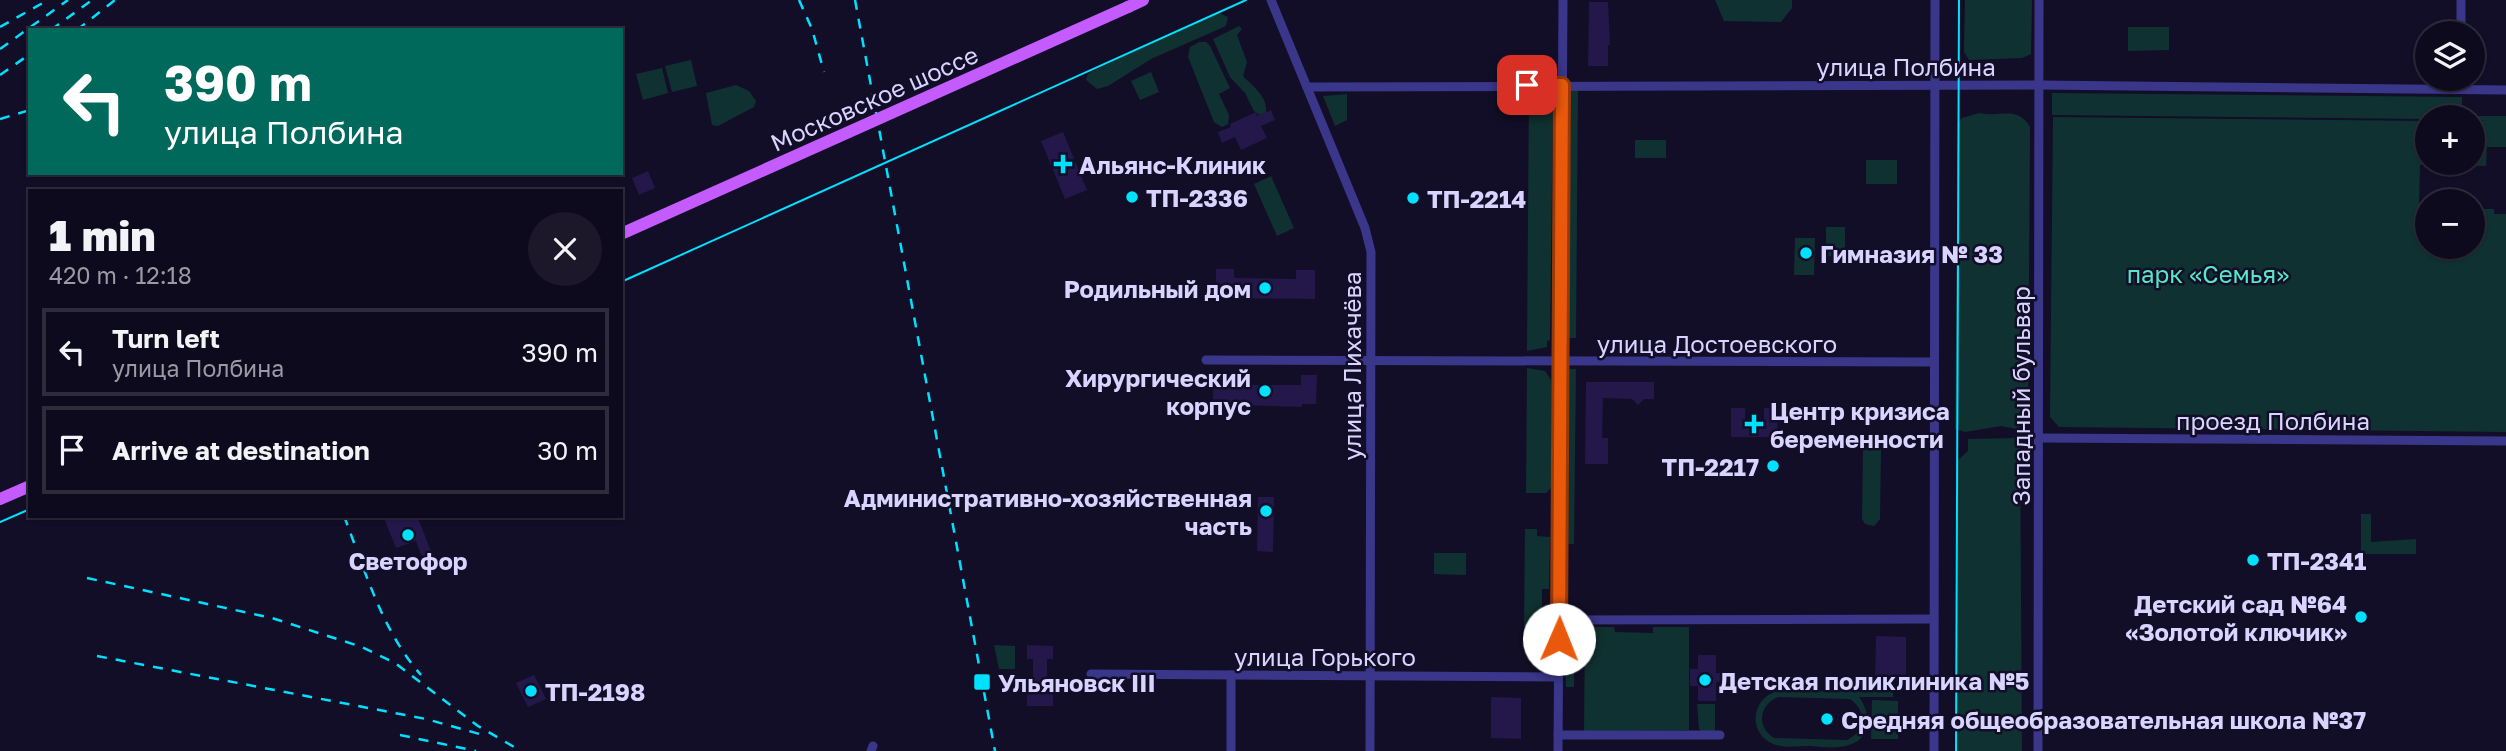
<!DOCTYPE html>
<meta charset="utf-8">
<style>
:root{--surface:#0e0a1d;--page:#1c182a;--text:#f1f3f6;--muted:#9b9aa4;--line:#2e2b3b}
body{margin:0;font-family:"Golos Text",sans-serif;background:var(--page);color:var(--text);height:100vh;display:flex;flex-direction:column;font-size:26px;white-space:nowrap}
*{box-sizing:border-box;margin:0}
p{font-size:23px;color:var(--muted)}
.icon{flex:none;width:38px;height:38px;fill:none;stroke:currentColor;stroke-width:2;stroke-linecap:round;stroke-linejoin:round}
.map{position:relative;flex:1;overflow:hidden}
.sheet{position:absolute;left:28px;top:189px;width:595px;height:329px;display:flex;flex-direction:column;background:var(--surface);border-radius:0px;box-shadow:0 2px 5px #0004,0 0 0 2px var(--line)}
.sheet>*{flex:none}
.banner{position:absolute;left:28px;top:28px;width:595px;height:147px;border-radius:0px;box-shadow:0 2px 5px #0004,0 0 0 2px var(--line);background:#00695c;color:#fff;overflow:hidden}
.fabs{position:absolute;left:2415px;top:21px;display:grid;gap:14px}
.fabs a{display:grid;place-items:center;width:70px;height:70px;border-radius:50%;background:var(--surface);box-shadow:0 2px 5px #0004,0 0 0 2px var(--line);font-size:35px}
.pin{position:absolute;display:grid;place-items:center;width:60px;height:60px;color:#fff;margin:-30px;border-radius:14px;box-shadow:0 4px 10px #0006}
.me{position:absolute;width:77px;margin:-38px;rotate:1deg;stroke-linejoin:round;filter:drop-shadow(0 0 5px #0008)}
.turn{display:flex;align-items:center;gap:24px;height:147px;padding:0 21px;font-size:32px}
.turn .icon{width:91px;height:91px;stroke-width:2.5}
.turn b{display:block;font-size:49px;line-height:60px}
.round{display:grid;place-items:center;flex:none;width:74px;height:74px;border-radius:37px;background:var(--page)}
.headline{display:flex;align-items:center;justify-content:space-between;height:119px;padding:0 21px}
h1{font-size:42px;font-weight:800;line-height:52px}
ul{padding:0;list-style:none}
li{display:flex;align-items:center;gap:21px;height:88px;margin:0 14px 10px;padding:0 7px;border:4px solid var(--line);border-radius:0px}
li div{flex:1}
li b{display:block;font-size:26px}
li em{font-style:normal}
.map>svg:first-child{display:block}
.green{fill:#103131;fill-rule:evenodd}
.building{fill:#231849}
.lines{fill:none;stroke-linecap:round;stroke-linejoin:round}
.minor{stroke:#3a3689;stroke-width:9}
.major{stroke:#c45bff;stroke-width:12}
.tram{stroke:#00e1ff;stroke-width:2}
.rail{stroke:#00e1ff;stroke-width:2.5;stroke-dasharray:10 9;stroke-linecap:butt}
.major-bridge{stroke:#c45bff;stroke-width:12}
.route-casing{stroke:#983908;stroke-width:18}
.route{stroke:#ea580c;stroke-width:12}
.poi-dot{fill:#00e1ff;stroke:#120e27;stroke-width:2.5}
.labels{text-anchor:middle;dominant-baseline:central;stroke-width:5;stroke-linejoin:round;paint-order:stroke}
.street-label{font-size:24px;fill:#d9d4ff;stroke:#120e27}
.poi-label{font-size:24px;font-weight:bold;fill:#d9d4ff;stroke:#120e27;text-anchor:start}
.park-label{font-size:24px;fill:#57e7c6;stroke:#120e27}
</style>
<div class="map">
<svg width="2506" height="751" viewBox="0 0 2506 751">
<rect width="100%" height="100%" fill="#120e27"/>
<g class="green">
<polygon points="1715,0 1792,0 1792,8 1781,22 1724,21"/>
<polygon points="1965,0 2032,0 2031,54 2022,58 1969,60 1964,52"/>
<polygon points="1219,13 1228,17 1226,26 1151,59 1108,86 1097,89 1086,80 1088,74 1127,53"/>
<path d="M1239,26L1242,29L1237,35L1247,62L1243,76C1253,87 1268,96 1266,113L1260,115L1254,111L1245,93L1230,77L1213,39Z"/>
<polygon points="2128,27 2169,27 2169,50 2128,51"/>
<polygon points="1199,42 1206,42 1210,46 1230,88 1219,94 1229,115 1228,124 1222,127 1214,122 1188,57 1190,47"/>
<polygon points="691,60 697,86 672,92 665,66"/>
<polygon points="662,68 668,93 643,100 636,74"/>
<polygon points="1151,72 1159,92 1140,100 1131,81"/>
<polygon points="736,85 749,91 756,101 754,107 718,126 712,125 706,93"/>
<path d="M1529,87C1540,87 1551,86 1553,100L1550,340L1547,341V347L1527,351Z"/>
<polygon points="1571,89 1578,90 1576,338 1568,338"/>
<polygon points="2052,93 2462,97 2462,117 2427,119 2052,115"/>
<polygon points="1347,94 1347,120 1335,126 1323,96"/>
<path d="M1979,113C2001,118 2017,105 2030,127L2028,422L2016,429L2001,426L1965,432L1955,429L1958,124L1962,118Z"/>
<polygon points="2473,116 2506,116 2506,147 2487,147 2486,166 2420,165 2419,207 2427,208 2427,247 2473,247 2473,209 2494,209 2494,214 2506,214 2506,432 2059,427 2050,417 2053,117 2427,121 2427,163 2473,163 2473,121 2488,121 2473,120"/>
<rect x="1635" y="140" width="31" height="18"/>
<rect x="1866" y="160" width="31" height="24"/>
<polygon points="1271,176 1294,228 1277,236 1254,184"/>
<polygon points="1826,227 1845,227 1845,257 1826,256"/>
<polygon points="1795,238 1815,238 1814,275 1794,275"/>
<polygon points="1527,368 1545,371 1551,380 1551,488 1546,493 1526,493"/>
<polygon points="1569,369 1576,369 1574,544 1568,544"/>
<polygon points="2020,438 2022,751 1957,751 1958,460 1968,451 1968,439"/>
<polygon points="1874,443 1881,450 1880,519 1874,526 1865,524 1862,519 1863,447"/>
<polygon points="2361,514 2371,514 2371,542 2416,539 2416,554 2361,554"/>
<polygon points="1525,529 1537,529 1537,536 1550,537 1549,589 1542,589 1542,612 1524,629"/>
<polygon points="1434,553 1466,553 1466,575 1434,574"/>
<path d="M1575,627L1574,687H1566C1566,671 1560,636 1575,627Z"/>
<polygon points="1585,627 1614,627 1615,632 1653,633 1653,627 1689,627 1689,730 1584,731"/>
<polygon points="994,645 1015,646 1015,669 999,669"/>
<path d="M1777,691L1893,692V697H1859C1871,713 1873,738 1849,745C1838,749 1823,747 1811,746C1798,746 1781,749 1769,742C1759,736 1754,725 1756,714C1758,702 1766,695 1777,691ZM1778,697L1850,699C1867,711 1866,731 1847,740L1774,738C1756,727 1759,705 1778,697Z"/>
<polygon points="1872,700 1898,701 1898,739 1871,739"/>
<polygon points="1697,704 1715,704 1715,732 1701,731 1699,729"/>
</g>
<g class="building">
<polygon points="1589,2 1608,2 1610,45 1608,45 1608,66 1588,66"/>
<polygon points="1271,110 1275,120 1261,126 1267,138 1241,150 1235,137 1222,143 1218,132 1231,127 1230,124 1256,112 1257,116"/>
<polygon points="1063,132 1087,190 1065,199 1041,141"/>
<polygon points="648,171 655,188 639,195 632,178"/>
<polygon points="1216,269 1234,269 1234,278 1296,279 1296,270 1315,270 1315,299 1216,298"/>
<polygon points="1213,374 1230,374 1229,385 1301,385 1301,375 1317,375 1316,404 1302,404 1302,407 1213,404"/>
<polygon points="1586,382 1654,382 1654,399 1644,399 1638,405 1632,399 1603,398 1602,438 1608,438 1608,464 1585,464"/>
<polygon points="1731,408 1745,408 1745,421 1764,421 1764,408 1778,408 1777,437 1731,437"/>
<polygon points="1258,497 1274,497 1273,552 1257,551"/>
<polygon points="383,516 417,516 433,556 423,560 416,541 396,548"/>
<polygon points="1876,636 1906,637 1906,681 1875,680"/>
<polygon points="1027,645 1053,646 1053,659 1047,659 1047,693 1053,693 1053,706 1027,706 1027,693 1033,693 1033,659 1027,659"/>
<polygon points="1698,655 1716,655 1716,673 1721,673 1721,682 1716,682 1716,701 1698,701 1698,686 1690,686 1690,669 1698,669"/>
<polygon points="534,675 546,699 528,707 516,683"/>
<polygon points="1491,697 1521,698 1521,739 1491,738"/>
</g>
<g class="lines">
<g class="minor">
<polyline points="1271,0 1365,228 1371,252 1370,751"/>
<polyline points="2461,33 2461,0"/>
<polyline points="1307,87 2040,85 2506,90"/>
<polyline points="1206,360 1934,362"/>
<polyline points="2039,438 2506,441"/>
<polyline points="1559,620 1934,619"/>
<polyline points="1091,674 1558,677"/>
<polyline points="1558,735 1720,735"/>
<polyline points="871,751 873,746"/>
<polyline points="1231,751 1231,675"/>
<polyline points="1558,751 1563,0"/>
<polyline points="1934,751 1935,0"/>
<polyline points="2038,751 2039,0"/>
</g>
<g class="major">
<polyline points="1128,7 1143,0"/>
<polyline points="0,499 30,486"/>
</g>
<g class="tram">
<polyline points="621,282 1246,0"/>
<polyline points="0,522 30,509"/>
<polyline points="1956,751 1959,0"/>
</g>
<g class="rail">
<polyline points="799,0 812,29 824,72"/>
<polyline points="855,0 995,751"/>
<polyline points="0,27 48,0"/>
<polyline points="51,30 92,0"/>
<polyline points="77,30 115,0"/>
<polyline points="0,49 68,0"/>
<polyline points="0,75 30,54"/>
<polyline points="0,119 30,110"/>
<path d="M344,516C365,570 382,631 421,675"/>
<polyline points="87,578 272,618 362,647 395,663 478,726 521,751"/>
<polyline points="97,656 426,719 483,735"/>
<polyline points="400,735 476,751"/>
</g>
<polyline class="major-bridge" points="621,234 1128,7"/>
</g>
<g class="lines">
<g class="route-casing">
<polyline id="route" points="1527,85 1562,85 1559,639"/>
</g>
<use href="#route" class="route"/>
</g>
<g class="poi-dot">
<path d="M1059.5 153.5h7v7h7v7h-7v7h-7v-7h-7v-7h7z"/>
<circle cx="1132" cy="197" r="7"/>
<circle cx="1413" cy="198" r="7"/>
<circle cx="1806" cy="253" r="7"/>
<circle cx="1265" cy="288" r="7"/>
<circle cx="1265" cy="391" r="7"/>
<path d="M1750.5 413.5h7v7h7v7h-7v7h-7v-7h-7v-7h7z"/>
<circle cx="1773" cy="466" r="7"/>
<circle cx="1266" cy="511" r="7"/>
<circle cx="408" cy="535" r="7"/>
<circle cx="2253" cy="560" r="7"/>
<circle cx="2361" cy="617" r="7"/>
<circle cx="1705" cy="680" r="7"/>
<rect x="973" y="673" width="18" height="18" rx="3.5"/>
<circle cx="531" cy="691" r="7"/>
<circle cx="1827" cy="719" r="7"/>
</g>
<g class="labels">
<g class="street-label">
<text x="1906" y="66">улица Полбина</text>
<text transform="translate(874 98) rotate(-24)">Московское шоссе</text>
<text x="1717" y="343">улица Достоевского</text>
<text transform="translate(1351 366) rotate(-90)">улица Лихачёва</text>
<text transform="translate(2020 396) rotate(-90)">Западный бульвар</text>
<text x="2273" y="420">проезд Полбина</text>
<text x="1325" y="656">улица Горького</text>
</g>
<g class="poi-label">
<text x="1079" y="164">Альянс-Клиник</text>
<text x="1146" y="197">ТП-2336</text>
<text x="1427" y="198">ТП-2214</text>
<text x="1820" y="253">Гимназия № 33</text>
<text x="1251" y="288" text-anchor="end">Родильный дом</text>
<text x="1251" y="377" text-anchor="end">Хирургический<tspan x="1251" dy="28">корпус</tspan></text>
<text x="1770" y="410">Центр кризиса<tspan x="1770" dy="28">беременности</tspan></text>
<text x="1759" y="466" text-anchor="end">ТП-2217</text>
<text x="1252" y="497" text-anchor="end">Административно-хозяйственная<tspan x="1252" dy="28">часть</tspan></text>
<text x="408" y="560" text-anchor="middle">Светофор</text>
<text x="2267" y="560">ТП-2341</text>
<text x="2347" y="603" text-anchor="end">Детский сад №64<tspan x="2347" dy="28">«Золотой ключик»</tspan></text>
<text x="1719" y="680">Детская поликлиника №5</text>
<text x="998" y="682">Ульяновск III</text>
<text x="545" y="691">ТП-2198</text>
<text x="1841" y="719">Средняя общеобразовательная школа №37</text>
</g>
<g class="park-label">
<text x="2208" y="273">парк «Семья»</text>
</g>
</g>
</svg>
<div class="fabs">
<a><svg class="icon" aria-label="layers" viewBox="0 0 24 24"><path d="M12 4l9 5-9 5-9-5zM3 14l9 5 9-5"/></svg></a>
<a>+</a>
<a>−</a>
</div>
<div class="pin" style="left:1527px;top:85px;background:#d93025"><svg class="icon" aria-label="arrive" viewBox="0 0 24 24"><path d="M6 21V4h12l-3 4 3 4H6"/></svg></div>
<svg class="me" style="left:1559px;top:639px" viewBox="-20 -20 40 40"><circle r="19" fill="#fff"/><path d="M0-13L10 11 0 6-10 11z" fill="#ea580c"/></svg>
<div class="banner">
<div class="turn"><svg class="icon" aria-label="left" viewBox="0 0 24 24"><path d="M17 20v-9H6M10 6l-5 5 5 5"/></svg><div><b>390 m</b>улица Полбина</div></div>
</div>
<section class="sheet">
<div class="headline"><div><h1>1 min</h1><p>420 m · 12:18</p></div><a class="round"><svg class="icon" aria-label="close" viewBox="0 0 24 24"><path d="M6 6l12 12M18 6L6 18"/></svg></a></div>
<ul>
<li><svg class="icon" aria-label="left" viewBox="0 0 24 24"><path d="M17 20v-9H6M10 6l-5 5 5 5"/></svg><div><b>Turn left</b><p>улица Полбина</p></div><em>390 m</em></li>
<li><svg class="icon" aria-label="arrive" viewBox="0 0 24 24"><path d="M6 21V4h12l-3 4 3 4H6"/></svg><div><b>Arrive at destination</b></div><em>30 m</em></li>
</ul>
</section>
</div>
